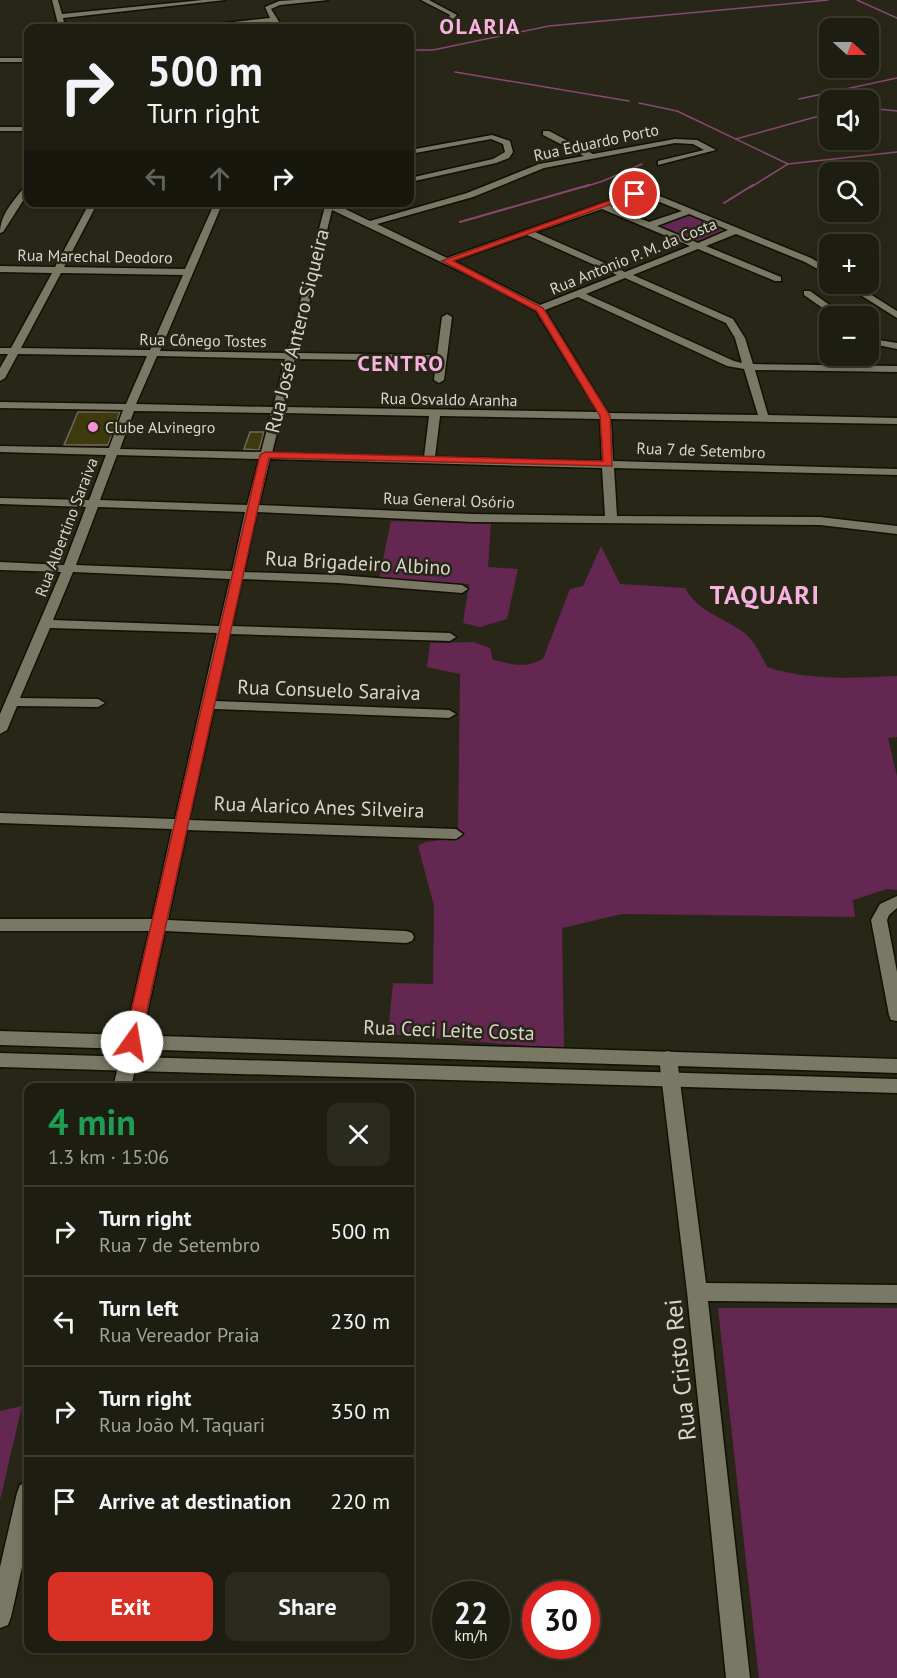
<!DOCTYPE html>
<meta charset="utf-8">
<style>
:root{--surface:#1e1d11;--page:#2b2a1f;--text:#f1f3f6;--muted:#a1a29f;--line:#3c3b31;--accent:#d93025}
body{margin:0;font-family:"PT Sans",sans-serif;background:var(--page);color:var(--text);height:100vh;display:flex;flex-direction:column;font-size:22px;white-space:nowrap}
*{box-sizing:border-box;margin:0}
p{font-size:20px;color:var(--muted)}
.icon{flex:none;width:33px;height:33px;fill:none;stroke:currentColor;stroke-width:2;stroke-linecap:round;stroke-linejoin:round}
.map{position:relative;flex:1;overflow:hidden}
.drawer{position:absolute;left:24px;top:1083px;width:390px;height:570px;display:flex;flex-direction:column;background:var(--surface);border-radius:12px;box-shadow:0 3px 9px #0003,0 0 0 2px var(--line)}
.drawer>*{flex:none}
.banner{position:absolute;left:24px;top:24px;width:390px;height:183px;border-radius:12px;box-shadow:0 3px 9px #0003,0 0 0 2px var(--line);background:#1e1d11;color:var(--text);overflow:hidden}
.needle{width:39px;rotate:111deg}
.buttons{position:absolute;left:819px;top:18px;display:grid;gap:12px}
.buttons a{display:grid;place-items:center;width:60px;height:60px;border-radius:12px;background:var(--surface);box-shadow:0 3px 9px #0003,0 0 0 2px var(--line);font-size:30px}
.speed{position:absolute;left:432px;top:1581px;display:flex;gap:12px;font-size:30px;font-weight:700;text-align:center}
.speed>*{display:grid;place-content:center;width:78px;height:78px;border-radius:50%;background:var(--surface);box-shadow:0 3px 9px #0003,0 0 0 2px var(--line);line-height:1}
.speed small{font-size:15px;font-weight:400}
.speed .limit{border:9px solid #d22;background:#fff;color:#111}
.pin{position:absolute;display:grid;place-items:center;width:51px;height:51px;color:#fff;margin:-26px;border:3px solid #fff;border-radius:50%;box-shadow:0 2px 6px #0007}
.me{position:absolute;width:66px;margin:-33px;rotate:13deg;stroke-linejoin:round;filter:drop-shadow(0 0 4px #0008)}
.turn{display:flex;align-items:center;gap:21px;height:126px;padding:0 24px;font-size:27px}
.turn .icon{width:78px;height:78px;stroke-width:2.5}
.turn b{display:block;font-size:42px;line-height:51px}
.lanes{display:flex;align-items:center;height:57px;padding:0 24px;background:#0003;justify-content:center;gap:30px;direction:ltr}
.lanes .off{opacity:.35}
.round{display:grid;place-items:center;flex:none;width:63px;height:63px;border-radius:12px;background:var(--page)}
.headline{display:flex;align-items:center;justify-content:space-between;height:102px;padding:0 24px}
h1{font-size:36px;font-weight:700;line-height:45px;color:#1e9e55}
.primary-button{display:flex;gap:12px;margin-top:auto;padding:12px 24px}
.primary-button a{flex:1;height:69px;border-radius:12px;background:var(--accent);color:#fff;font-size:24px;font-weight:700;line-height:69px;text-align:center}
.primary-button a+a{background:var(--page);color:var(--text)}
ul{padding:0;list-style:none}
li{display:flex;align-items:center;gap:18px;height:90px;padding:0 24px;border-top:2px solid var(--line)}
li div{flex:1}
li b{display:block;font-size:22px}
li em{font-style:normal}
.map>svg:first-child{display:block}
.green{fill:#642752}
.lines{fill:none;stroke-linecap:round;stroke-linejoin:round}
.stream-far1{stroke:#884874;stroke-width:1.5}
.stream{stroke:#884874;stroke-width:2}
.building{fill:#3e3a0e;stroke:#6c6b59;stroke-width:1.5}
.minor-casing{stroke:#111003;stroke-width:3}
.tertiary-casing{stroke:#111003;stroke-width:3}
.minor{fill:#797865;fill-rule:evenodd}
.tertiary{fill:#797865;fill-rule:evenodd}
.route{fill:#d93025;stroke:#8d1f18;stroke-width:1.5}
.poi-dot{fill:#f491d4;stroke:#282717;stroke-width:2}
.labels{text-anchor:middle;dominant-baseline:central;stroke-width:5;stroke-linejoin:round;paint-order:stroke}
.far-street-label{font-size:16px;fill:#d7d6cc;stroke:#282717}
.far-poi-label{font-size:16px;fill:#d7d6cc;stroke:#282717;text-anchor:start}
.street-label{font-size:20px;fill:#d7d6cc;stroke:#282717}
.far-district-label{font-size:22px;font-weight:bold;letter-spacing:1.5px;fill:#f8b2df;stroke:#282717}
.near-street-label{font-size:24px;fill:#d7d6cc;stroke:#282717}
.district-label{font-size:26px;font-weight:bold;letter-spacing:1.5px;fill:#f8b2df;stroke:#282717}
</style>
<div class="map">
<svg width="897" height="1678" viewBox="0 0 897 1678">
<rect width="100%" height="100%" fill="#282717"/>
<g class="green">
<polygon points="691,213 729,230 695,242 659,226"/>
<polygon points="391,521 491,524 488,567 518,569 507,619 480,627 463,623 469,584 379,579"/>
<path d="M601,546L620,584L685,588C699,613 722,616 743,632C755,641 760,654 767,667C809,681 853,678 897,676V737L888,738L897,776V890L887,889L853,900L855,917L622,914L562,928L564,1049L388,1034L393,983L433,984L434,906L418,846L425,842L458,838L460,674L427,667L430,643L473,642L490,648L493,660C514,664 523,669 543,659L570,589L583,586Z"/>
<polygon points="718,1308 897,1308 897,1678 759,1678"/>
<polygon points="22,1406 0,1500 0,1411"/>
</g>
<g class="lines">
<g class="stream-far1">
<polyline points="857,0 897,18"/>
<polyline points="410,50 433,50 549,26 828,0"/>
<polyline points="455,72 629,101"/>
<polyline points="799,99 897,78"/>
<polyline points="639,103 677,111 788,164"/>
<polyline points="868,108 897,111"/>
<polyline points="736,139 830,113"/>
<polyline points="584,187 603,181 642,164"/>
<polyline points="751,187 788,164 897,152"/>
</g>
<g class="stream">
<polyline points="724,203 753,185"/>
<polyline points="460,222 589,185"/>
</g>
</g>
<g class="building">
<polygon points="78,412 120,412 108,445 64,445"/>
<polygon points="250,432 264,432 259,450 244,449"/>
</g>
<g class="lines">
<g class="minor-casing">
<g id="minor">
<polygon points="52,0 58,0 62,14 203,0 225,0 63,18 65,28 59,28"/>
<polygon points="296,0 328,0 280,5 271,9 283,28 277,28 273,22 180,28 270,18 265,7 279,1"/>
<polygon points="421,0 429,0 457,15 451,21 447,21 450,15"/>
<rect x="0" y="58" width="28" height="4"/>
<polygon points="410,88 414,92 410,94"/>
<rect x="0" y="127" width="28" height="4"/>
<path d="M543,131H549L593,154L675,139L697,140L716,150L658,165V161L704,150L693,144L675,143L544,168L473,197L377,224L447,258L639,190H645L811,258L830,269V276L805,262L736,234L706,246L781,277V281H775L698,249L633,275L733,319L745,338L753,364L897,366V372L755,370L768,415L897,418V424L611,419L613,461L897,469V475L614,468L617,516L820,517L897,526V534L820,525L473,522L257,512L244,572L339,575L462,585L468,589L462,593L339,583L242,579L232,626L450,633L456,637L450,641L230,634L215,701L449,710L456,714L449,718L214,709L189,820L456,829L463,834L456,839L187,830L168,920L406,931L412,933L414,937L412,941L406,943L165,931L131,1088H113L149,931H0V919H152L172,829L0,823V813L175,819L217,633L50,628L20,698L98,699L105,703L98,707L17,706L7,730L0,734V714L61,572L0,570V562L64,565L86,507L0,504V498L89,500L106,455L0,452V446L109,448L123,410L0,408V402L126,404L147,356L18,354L5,378L0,381V368L8,354H0V348H11L52,273L0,272V266L55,267L90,202H98L64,267L185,269L215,202H223L160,351L287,353L325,206L319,202H331L370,221L467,193L539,164L584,156L543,135ZM642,195L682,211L649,222L610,206ZM602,209L690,246L625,272L535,232ZM332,210L485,283L536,311L598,412L283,407L295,359L436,361L434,380L439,383L444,380L452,317L447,314L442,317L437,355L297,353ZM689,214L728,230L698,243L657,226ZM527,235L617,275L540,305L454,261ZM61,273L183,275L150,350L21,348ZM625,278L726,323L735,338L742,363L734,361L586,294ZM578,297L727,366L744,369L758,415L608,413L545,310ZM157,356L285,359L273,407L136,404ZM134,411L271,413L261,452L120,449ZM282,413L429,416L424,457L272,453ZM440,416L600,419L602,461L435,457ZM117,455L259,459L247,505L100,500ZM270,459L602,468L605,516L473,514L259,505ZM98,507L245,512L232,571L76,565ZM73,572L230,579L219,626L53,620Z"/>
<polygon points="492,135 510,141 513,152 509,158 496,163 410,182 410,178 493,159 505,152 503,144 491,139 410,154 410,150"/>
<path d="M25,186H28V193L3,232L0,233C0,214 14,201 25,186Z"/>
<polygon points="843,284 854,284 897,311 897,318"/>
<polygon points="804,291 810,291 845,316 834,316 804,295"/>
<polygon points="868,335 879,340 897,343 897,349 868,343"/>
<polygon points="897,896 897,908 889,915 887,920 897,972 897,1021 891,1020 889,1015 871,920 880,904"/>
<polygon points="668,1051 674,1053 677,1058 706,1283 897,1285 897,1303 708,1301 750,1678 726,1678 687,1292 659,1058 662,1053"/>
<polygon points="28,1482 28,1540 11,1617 8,1625 0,1628 0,1567 17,1493 20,1485"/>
</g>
</g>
<g class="tertiary-casing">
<g id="tertiary">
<polygon points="0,1031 897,1059 897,1073 0,1045"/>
<polygon points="0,1053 897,1079 897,1093 0,1067"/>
</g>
</g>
<use href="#minor" class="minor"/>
<use href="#tertiary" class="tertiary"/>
</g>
<polygon class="route" points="633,192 639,194 453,261 543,308 610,416 612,466 269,458 140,1042 137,1046 127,1046 124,1042 260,455 265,452 603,461 600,416 537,311 442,261"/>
<circle class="poi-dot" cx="93" cy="427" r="6"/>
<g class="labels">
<g class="far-street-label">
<text transform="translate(596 142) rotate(-12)">Rua Eduardo Porto</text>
<text transform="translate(95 256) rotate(1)">Rua Marechal Deodoro</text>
<text transform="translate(633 256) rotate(-22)">Rua Antonio P. M. da Costa</text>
<text transform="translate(203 340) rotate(1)">Rua Cônego Tostes</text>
<text transform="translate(449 399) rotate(1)">Rua Osvaldo Aranha</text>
<text transform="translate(701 450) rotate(2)">Rua 7 de Setembro</text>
<text transform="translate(449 500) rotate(2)">Rua General Osório</text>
<text transform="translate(66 527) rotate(-69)">Rua Albertino Saraiva</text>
</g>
<g class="far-poi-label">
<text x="105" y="427">Clube ALvinegro</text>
</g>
<g class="street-label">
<text transform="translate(297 331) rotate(-76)">Rua José Antero Siqueira</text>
<text transform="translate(358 563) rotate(3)">Rua Brigadeiro Albino</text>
<text transform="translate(329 690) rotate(2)">Rua Consuelo Saraiva</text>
<text transform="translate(319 807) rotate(2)">Rua Alarico Anes Silveira</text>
<text transform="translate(449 1030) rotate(2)">Rua Ceci Leite Costa</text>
</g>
<g class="far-district-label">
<text x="480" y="26">OLARIA</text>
<text x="401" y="363">CENTRO</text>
</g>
<g class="near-street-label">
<text transform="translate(680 1370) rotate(-96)">Rua Cristo Rei</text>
</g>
<g class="district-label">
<text x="765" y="594">TAQUARI</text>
</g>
</g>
</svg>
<div class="buttons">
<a><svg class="needle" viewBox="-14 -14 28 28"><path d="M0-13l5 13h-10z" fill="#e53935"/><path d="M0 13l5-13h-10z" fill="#a1a29f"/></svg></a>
<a><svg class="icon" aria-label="sound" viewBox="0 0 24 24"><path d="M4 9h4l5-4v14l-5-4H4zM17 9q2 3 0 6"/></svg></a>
<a><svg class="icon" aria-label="search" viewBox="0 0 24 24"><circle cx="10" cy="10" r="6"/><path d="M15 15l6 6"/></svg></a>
<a>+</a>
<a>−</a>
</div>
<div class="speed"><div>22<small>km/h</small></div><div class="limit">30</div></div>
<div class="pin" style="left:635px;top:194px;background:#d93025"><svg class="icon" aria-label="arrive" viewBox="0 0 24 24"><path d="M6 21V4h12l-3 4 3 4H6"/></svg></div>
<svg class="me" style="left:132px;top:1042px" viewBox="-20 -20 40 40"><circle r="19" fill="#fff"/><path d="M0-13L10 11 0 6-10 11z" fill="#d93025"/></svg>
<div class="banner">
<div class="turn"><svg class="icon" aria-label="right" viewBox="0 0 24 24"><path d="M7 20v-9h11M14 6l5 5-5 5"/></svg><div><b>500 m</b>Turn right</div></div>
<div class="lanes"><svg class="icon off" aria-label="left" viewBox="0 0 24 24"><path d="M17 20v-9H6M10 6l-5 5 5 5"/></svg><svg class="icon off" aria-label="ahead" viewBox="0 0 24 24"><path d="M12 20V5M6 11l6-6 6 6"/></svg><svg class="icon" aria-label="right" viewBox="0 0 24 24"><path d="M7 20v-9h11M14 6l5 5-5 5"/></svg></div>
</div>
<section class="drawer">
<div class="headline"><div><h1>4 min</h1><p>1.3 km · 15:06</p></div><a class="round"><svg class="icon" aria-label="close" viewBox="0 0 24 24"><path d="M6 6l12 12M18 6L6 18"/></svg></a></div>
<ul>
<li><svg class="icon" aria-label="right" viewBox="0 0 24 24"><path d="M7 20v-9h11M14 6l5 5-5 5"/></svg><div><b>Turn right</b><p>Rua 7 de Setembro</p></div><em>500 m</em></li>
<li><svg class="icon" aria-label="left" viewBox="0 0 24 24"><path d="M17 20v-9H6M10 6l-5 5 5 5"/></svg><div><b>Turn left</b><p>Rua Vereador Praia</p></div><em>230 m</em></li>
<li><svg class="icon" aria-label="right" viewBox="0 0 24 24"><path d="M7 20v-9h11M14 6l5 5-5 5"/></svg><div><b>Turn right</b><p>Rua João M. Taquari</p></div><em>350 m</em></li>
<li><svg class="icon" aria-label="arrive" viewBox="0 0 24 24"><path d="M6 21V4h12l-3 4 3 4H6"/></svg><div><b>Arrive at destination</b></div><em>220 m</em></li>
</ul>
<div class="primary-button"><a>Exit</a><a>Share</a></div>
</section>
</div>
